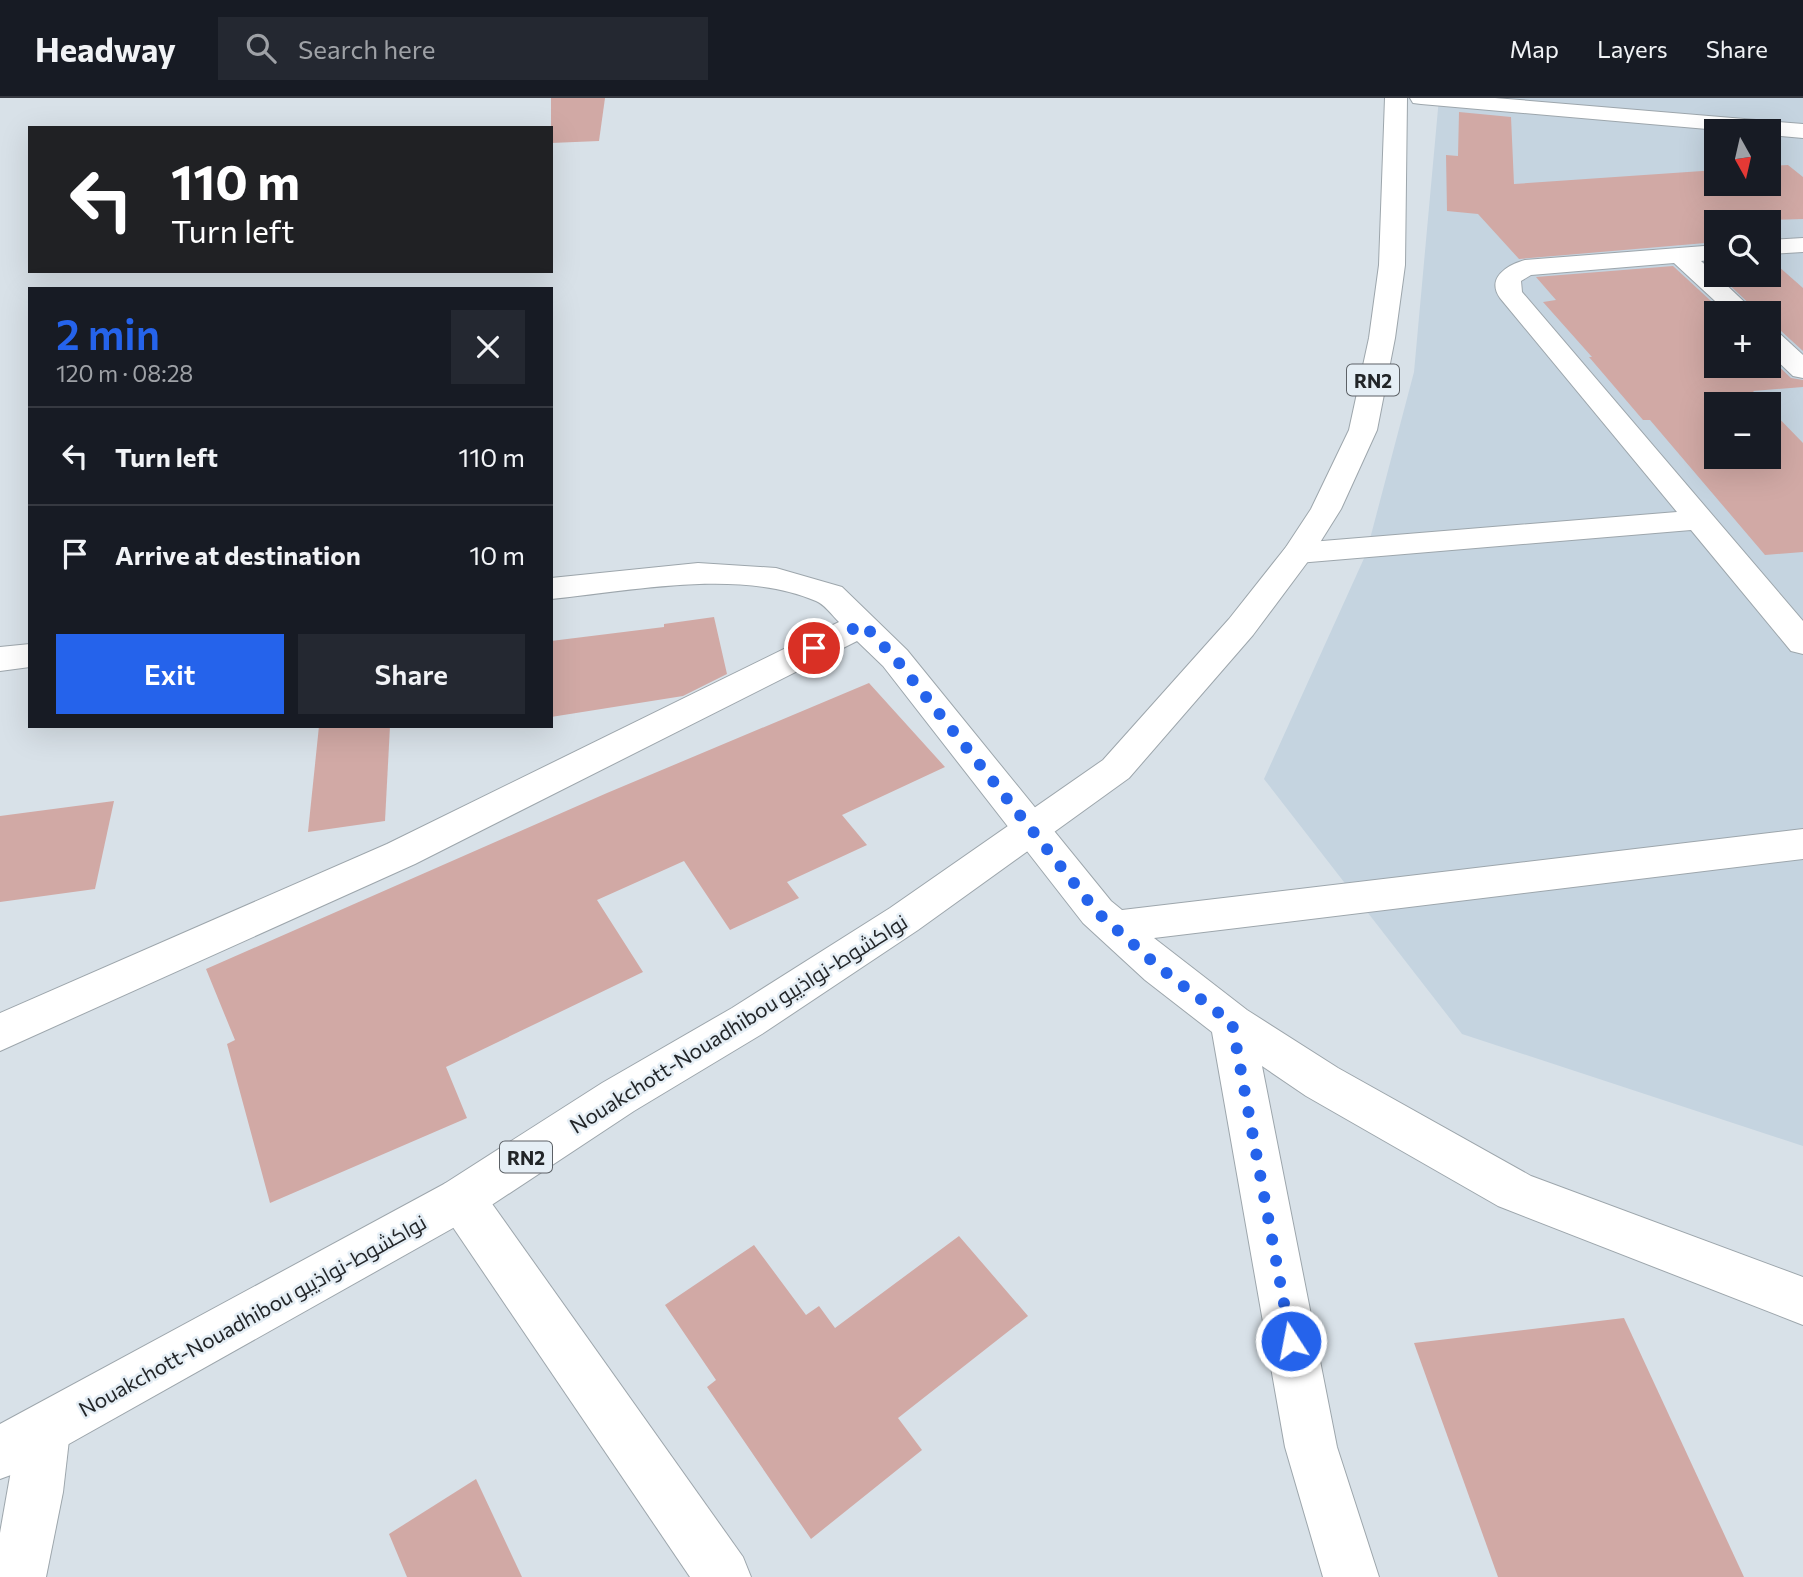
<!DOCTYPE html>
<meta charset="utf-8">
<style>
:root{--surface:#171b24;--page:#242831;--text:#f1f3f6;--muted:#9ea1a6;--line:#363941;--accent:#2563eb}
body{margin:0;font-family:Commissioner,Cairo,sans-serif;background:var(--page);color:var(--text);height:100vh;display:flex;flex-direction:column;font-size:26px;white-space:nowrap}
*{box-sizing:border-box;margin:0}
p{font-size:23px;color:var(--muted)}
.icon{flex:none;width:38px;height:38px;fill:none;stroke:currentColor;stroke-width:2;stroke-linecap:round;stroke-linejoin:round}
.map{position:relative;flex:1;overflow:hidden}
.sheet{position:absolute;left:28px;top:189px;width:525px;height:441px;display:flex;flex-direction:column;background:var(--surface);border-radius:0px;box-shadow:0 7px 28px #0002}
.sheet>*{flex:none}
.hud{position:absolute;left:28px;top:28px;width:525px;height:147px;border-radius:0px;box-shadow:0 7px 28px #0002;background:#202124;color:#fff;overflow:hidden}
.needle{width:46px;rotate:172deg}
.fabs{position:absolute;left:1704px;top:21px;display:grid;gap:14px}
.fabs a{display:grid;place-items:center;width:77px;height:77px;border-radius:0px;background:var(--surface);box-shadow:0 7px 28px #0002;font-size:35px}
.pin{position:absolute;display:grid;place-items:center;width:60px;height:60px;color:#fff;margin:-30px;border:4px solid #fff;border-radius:50%;box-shadow:0 2px 7px #0007}
.me{position:absolute;width:77px;margin:-38px;rotate:349deg;stroke-linejoin:round;filter:drop-shadow(0 0 5px #0008)}
.turn{display:flex;align-items:center;gap:24px;height:147px;padding:0 28px;font-size:32px}
.turn .icon{width:91px;height:91px;stroke-width:2.5}
.turn b{display:block;font-size:49px;line-height:60px}
.round{display:grid;place-items:center;flex:none;width:74px;height:74px;border-radius:0px;background:var(--page)}
.head{display:flex;align-items:center;justify-content:space-between;height:119px;padding:0 28px}
h1{font-size:42px;font-weight:600;line-height:52px;color:var(--accent)}
.primary-button{display:flex;gap:14px;margin-top:auto;padding:14px 28px}
.primary-button a{flex:1;height:80px;border-radius:0px;background:var(--accent);color:#fff;font-size:28px;font-weight:600;line-height:80px;text-align:center}
.primary-button a+a{background:var(--page);color:var(--text)}
ul{padding:0;list-style:none}
li{display:flex;align-items:center;gap:21px;height:98px;padding:0 28px;border-top:2px solid var(--line)}
li div{flex:1}
li b{display:block;font-size:26px}
li em{font-style:normal}
header{display:flex;align-items:center;gap:42px;box-sizing:border-box;height:98px;padding:0 35px;background:var(--surface);border-bottom:2px solid var(--line)}
header strong{font-size:33px}
nav{display:flex;gap:38px;margin-inline-start:auto;font-size:24px}
.search{width:490px;height:63px;background:var(--page);display:flex;align-items:center;gap:18px;box-sizing:border-box;padding:0 24px;border-radius:0px;color:var(--muted);font-size:26px}
.map>svg:first-child{display:block}
.built{fill:#c5d4e0;fill-rule:evenodd}
.building{fill:#d1a9a5}
.lines{fill:none;stroke-linecap:round;stroke-linejoin:round}
.minor-casing{stroke:#9da6ac;stroke-width:2}
.highway-casing{stroke:#9da6ac;stroke-width:2}
.minor{fill:#fff;fill-rule:evenodd}
.highway{fill:#fff;fill-rule:evenodd}
.route{stroke:#2563eb;stroke-width:12;stroke-dasharray:0 21.6}
.labels{text-anchor:middle;dominant-baseline:central;stroke-width:5;stroke-linejoin:round;paint-order:stroke}
.shield{fill:#e5eef5;stroke:#5c6166;stroke-width:2}
.shield-label{font-size:19px;font-weight:bold;fill:#222528}
.street-label{font-size:21px;fill:#222528;stroke:#e5eef5}
</style>
<header>
<strong>Headway</strong>
<div class="search"><svg class="icon" aria-label="search" viewBox="0 0 24 24"><circle cx="10" cy="10" r="6"/><path d="M15 15l6 6"/></svg>Search here</div>
<nav><a>Map</a><a>Layers</a><a>Share</a></nav>
</header>
<div class="map">
<svg width="1803" height="1479" viewBox="0 0 1803 1479">
<rect width="100%" height="100%" fill="#d8e1e8"/>
<path class="built" d="M1439,0H1803V1048L1462,936L1264,681L1366,456L1414,274ZM1717,33H1769V86H1717ZM1717,124H1769V177H1717ZM1717,215H1769V268H1717ZM1717,306H1769V359H1717Z"/>
<g class="building">
<polygon points="551,0 605,0 599,43 551,45"/>
<polygon points="1459,14 1511,19 1514,86 1717,72 1717,86 1769,86 1769,68 1788,67 1803,79 1803,121 1717,124 1717,144 1519,161 1478,116 1447,113 1446,57 1458,58"/>
<polygon points="1769,160 1803,190 1803,253 1780,232 1769,230 1769,215 1759,215 1719,177 1769,177"/>
<polygon points="1673,168 1724,215 1717,215 1717,268 1769,268 1769,259 1791,280 1803,282 1803,289 1753,293 1766,306 1717,306 1717,359 1769,359 1769,310 1803,345 1803,454 1765,457 1650,322 1643,322 1589,259 1592,259 1543,204 1556,202 1536,179"/>
<polygon points="714,519 727,576 683,598 551,619 551,543 664,529 664,526"/>
<polygon points="869,585 945,669 842,717 867,747 787,784 799,800 730,832 684,763 597,802 643,874 446,969 467,1020 270,1105 227,946 235,942 206,871 607,695"/>
<polygon points="319,628 390,628 385,723 308,734"/>
<polygon points="114,703 95,791 0,804 0,718"/>
<polygon points="959,1138 1028,1218 898,1320 922,1352 811,1441 707,1289 716,1282 665,1207 754,1147 806,1217 819,1208 835,1230"/>
<polygon points="1624,1220 1744,1479 1498,1479 1414,1245"/>
<polygon points="476,1381 522,1479 407,1479 389,1436"/>
</g>
<g class="lines">
<g class="minor-casing">
<g id="minor">
<polygon points="1410,0 1495,0 1803,26 1803,40 1769,37 1769,33 1730,33 1421,6 1413,5"/>
<polygon points="1803,140 1803,154 1769,156 1769,142"/>
<path d="M1717,147V161L1701,163L1756,215H1728L1674,165L1531,177L1521,183L1522,194L1803,523V556L1791,553L1691,432L1298,465L1287,462L1282,455L1287,448L1298,445L1677,414L1500,200C1486,180 1507,167 1525,162Z"/>
<polygon points="1769,232 1778,234 1803,257 1803,280 1793,278 1769,255"/>
<path d="M698,465L776,470L842,489L907,552L1111,803L1122,812L1803,731V761L1154,840L1247,912L1338,970L1531,1078L1803,1179V1227L1498,1108L1306,998L1262,968L1337,1349L1379,1479H1323L1285,1349L1212,934L1145,882L1083,825L883,568L857,543L415,766L0,953V915L387,746L839,524C832,517 824,506 816,503C740,470 631,493 551,501V480Z"/>
<polygon points="30,546 30,569 0,573 0,549"/>
<polygon points="461,1079 478,1086 743,1459 751,1479 690,1479 444,1116 438,1101 444,1086"/>
<polygon points="44,1307 63,1314 70,1333 63,1394 46,1479 0,1479 0,1435 18,1333 25,1314"/>
</g>
</g>
<g class="highway-casing">
<polygon id="highway" points="1385,0 1407,0 1405,167 1395,240 1377,332 1341,411 1309,462 1253,537 1129,680 918,832 762,936 634,1013 478,1116 19,1374 0,1381 0,1326 444,1086 602,985 732,910 890,810 1103,662 1229,521 1286,449 1311,411 1349,332 1369,240 1379,167"/>
</g>
<use href="#minor" class="minor"/>
<use href="#highway" class="highway"/>
</g>
<g class="lines">
<polyline class="route" points="814,550 863,526 895,560 1097,814 1160,870 1232,925 1291,1243"/>
</g>
<g class="labels">
<g class="shield">
<rect x="1347" y="266.5" width="52" height="31" rx="5"/>
<rect x="500" y="1043.5" width="52" height="31" rx="5"/>
</g>
<g class="shield-label">
<text x="1373" y="282">RN2</text>
<text x="526" y="1059">RN2</text>
</g>
<g class="street-label">
<text transform="translate(738 925) rotate(-32)">Nouakchott-Nouadhibou نواكشوط-نواذيبو</text>
<text transform="translate(252 1217) rotate(-29)">Nouakchott-Nouadhibou نواكشوط-نواذيبو</text>
</g>
</g>
</svg>
<div class="fabs">
<a><svg class="needle" viewBox="-14 -14 28 28"><path d="M0-13l5 13h-10z" fill="#e53935"/><path d="M0 13l5-13h-10z" fill="#9ea1a6"/></svg></a>
<a><svg class="icon" aria-label="search" viewBox="0 0 24 24"><circle cx="10" cy="10" r="6"/><path d="M15 15l6 6"/></svg></a>
<a>+</a>
<a>−</a>
</div>
<div class="pin" style="left:814px;top:550px;background:#d93025"><svg class="icon" aria-label="arrive" viewBox="0 0 24 24"><path d="M6 21V4h12l-3 4 3 4H6"/></svg></div>
<svg class="me" style="left:1291px;top:1243px" viewBox="-20 -20 40 40"><circle r="17" fill="#2563eb" stroke="#fff" stroke-width="3"/><path d="M0-11L8 9 0 5-8 9z" fill="#fff"/></svg>
<div class="hud">
<div class="turn"><svg class="icon" aria-label="left" viewBox="0 0 24 24"><path d="M17 20v-9H6M10 6l-5 5 5 5"/></svg><div><b>110 m</b>Turn left</div></div>
</div>
<section class="sheet">
<div class="head"><div><h1>2 min</h1><p>120 m · 08:28</p></div><a class="round"><svg class="icon" aria-label="close" viewBox="0 0 24 24"><path d="M6 6l12 12M18 6L6 18"/></svg></a></div>
<ul>
<li><svg class="icon" aria-label="left" viewBox="0 0 24 24"><path d="M17 20v-9H6M10 6l-5 5 5 5"/></svg><div><b>Turn left</b></div><em>110 m</em></li>
<li><svg class="icon" aria-label="arrive" viewBox="0 0 24 24"><path d="M6 21V4h12l-3 4 3 4H6"/></svg><div><b>Arrive at destination</b></div><em>10 m</em></li>
</ul>
<div class="primary-button"><a>Exit</a><a>Share</a></div>
</section>
</div>
